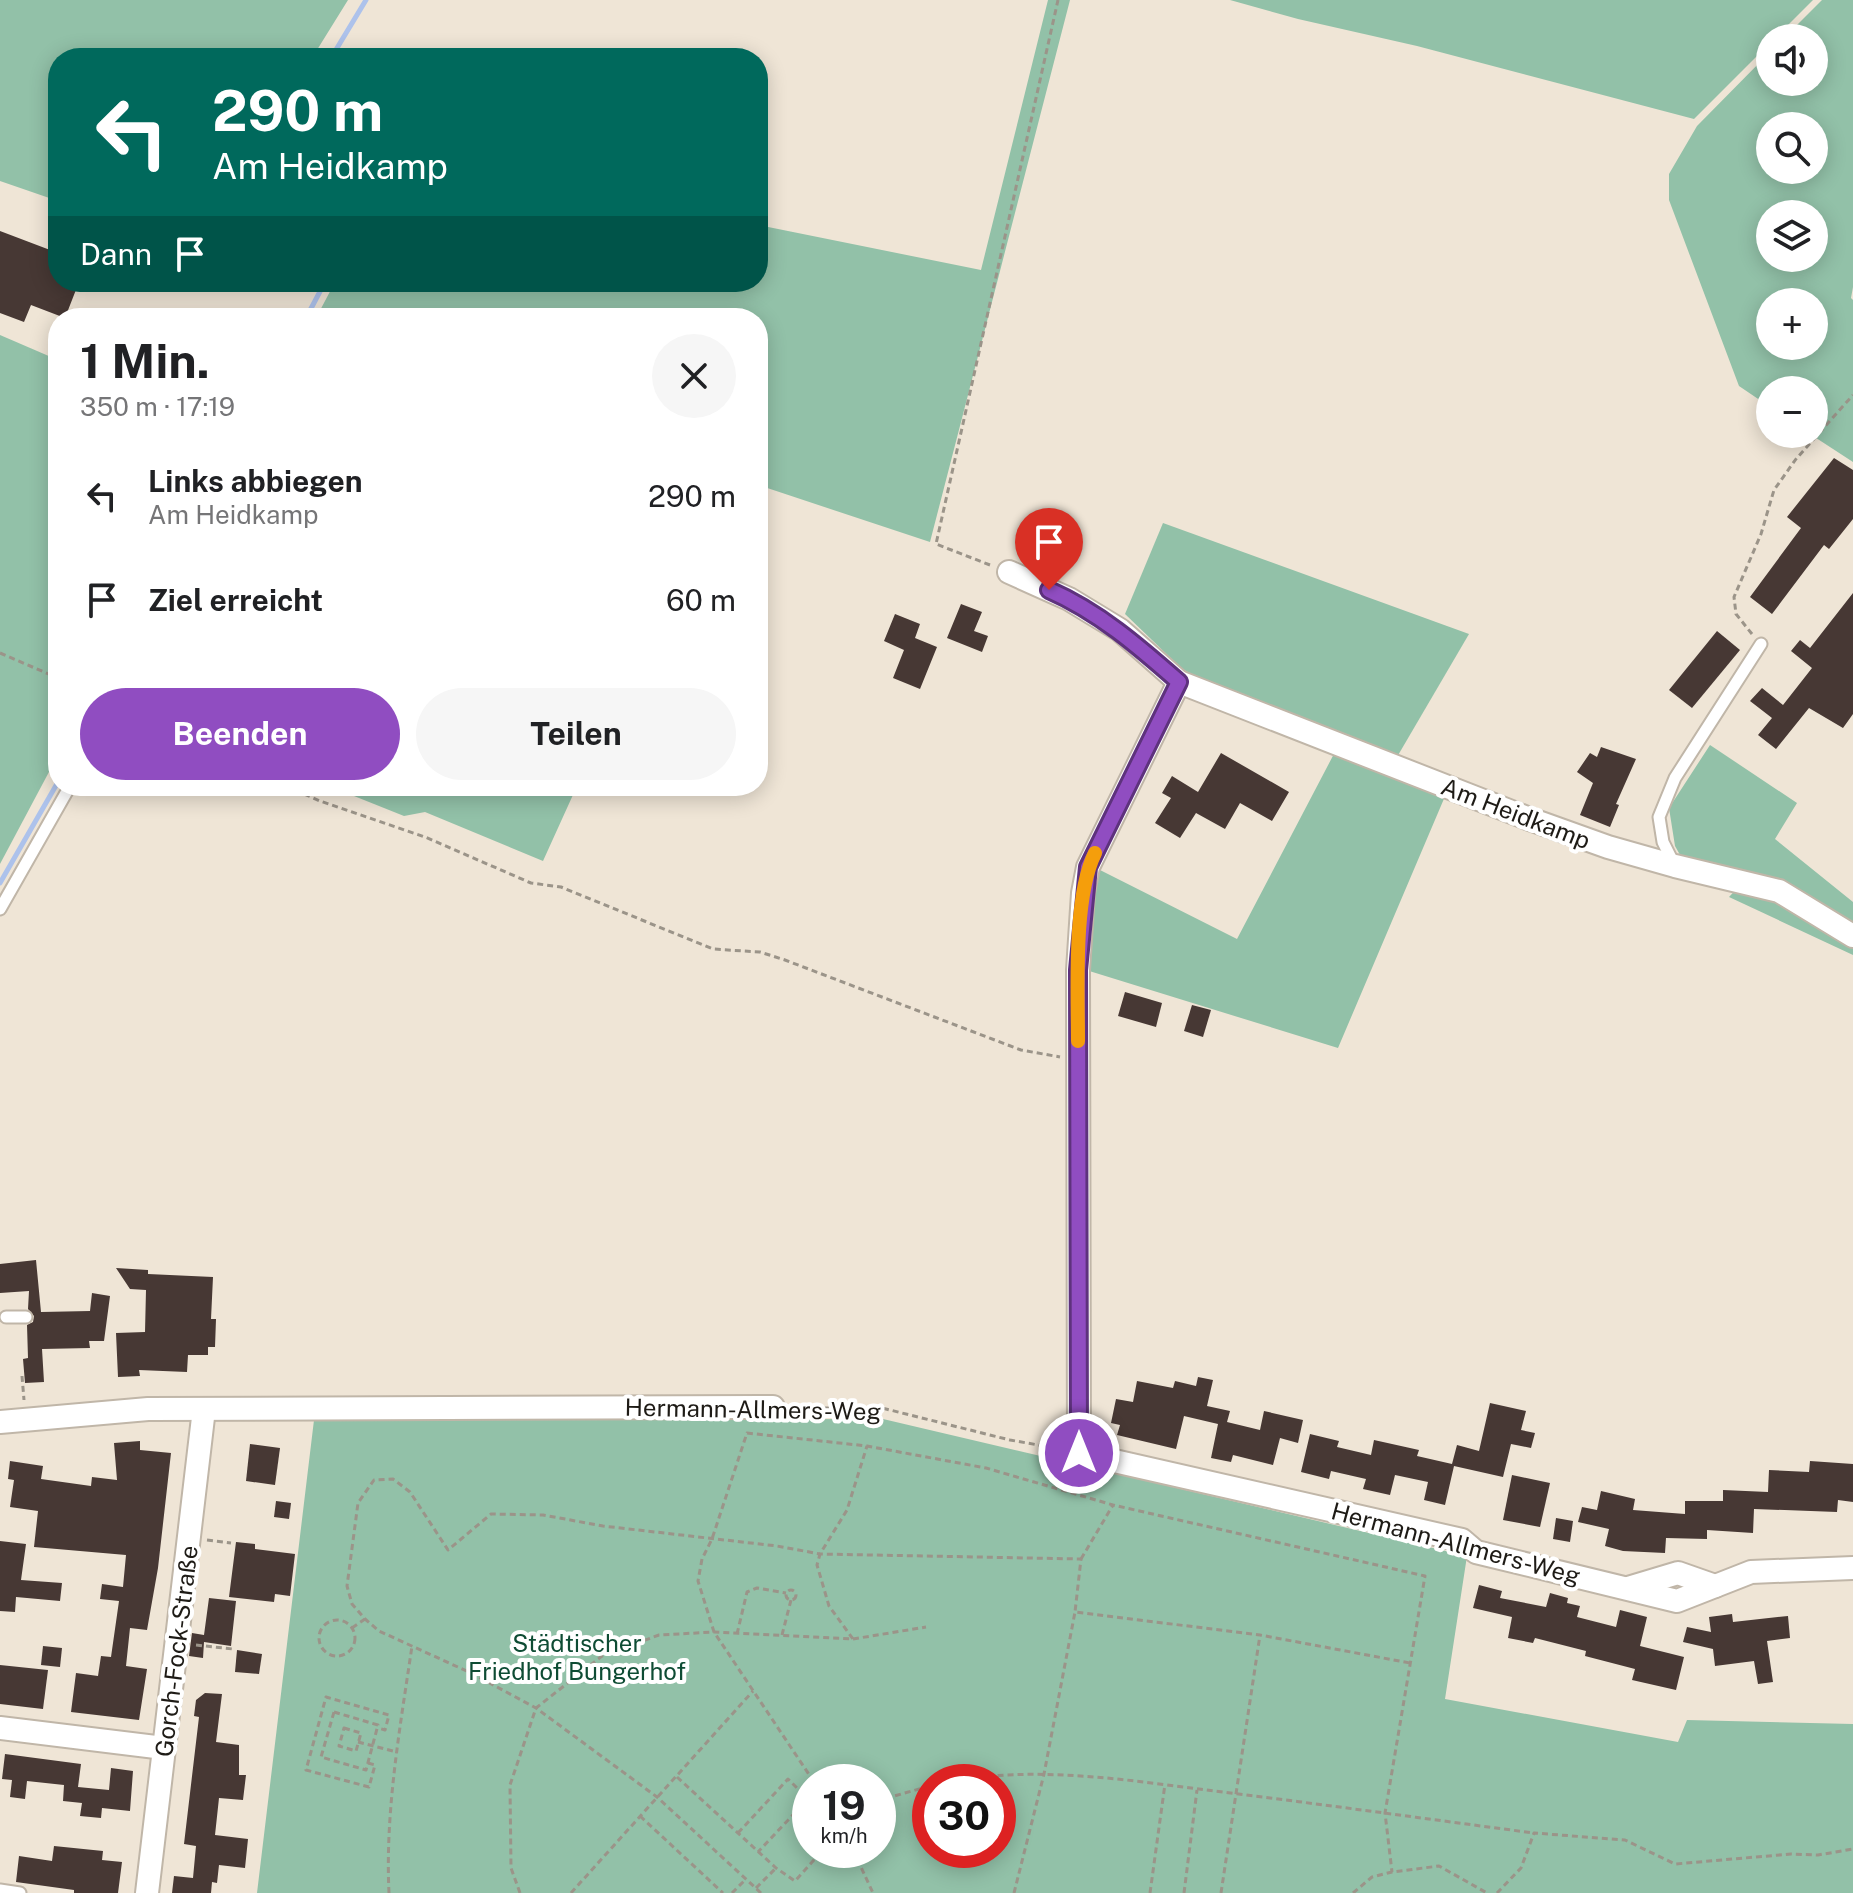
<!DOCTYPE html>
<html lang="de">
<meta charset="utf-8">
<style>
:root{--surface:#fff;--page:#f6f6f6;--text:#202124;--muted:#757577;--accent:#904dc1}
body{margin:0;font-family:"Public Sans",sans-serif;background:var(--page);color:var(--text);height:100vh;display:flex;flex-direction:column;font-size:30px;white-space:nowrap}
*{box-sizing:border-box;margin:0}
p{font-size:26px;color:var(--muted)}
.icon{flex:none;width:44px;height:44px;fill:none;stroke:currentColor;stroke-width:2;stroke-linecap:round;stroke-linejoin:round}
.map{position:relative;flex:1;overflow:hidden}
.details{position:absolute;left:48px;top:308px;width:720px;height:488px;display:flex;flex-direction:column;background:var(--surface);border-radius:32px;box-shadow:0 4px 20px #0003}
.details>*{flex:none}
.hud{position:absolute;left:48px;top:48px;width:720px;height:244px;border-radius:32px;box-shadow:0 4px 20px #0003;background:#00695c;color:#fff;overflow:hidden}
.controls{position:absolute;left:1756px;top:24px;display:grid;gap:16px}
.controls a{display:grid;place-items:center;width:72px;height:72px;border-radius:50%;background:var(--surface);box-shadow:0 4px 20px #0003;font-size:40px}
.speed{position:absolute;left:792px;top:1764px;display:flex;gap:16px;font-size:40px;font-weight:700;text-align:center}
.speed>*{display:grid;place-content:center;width:104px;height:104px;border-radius:50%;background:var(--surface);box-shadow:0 4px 20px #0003;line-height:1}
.speed small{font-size:20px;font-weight:400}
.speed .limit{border:12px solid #d22;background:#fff;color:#111}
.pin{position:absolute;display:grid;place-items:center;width:68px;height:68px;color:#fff;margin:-82px -34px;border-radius:50% 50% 50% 0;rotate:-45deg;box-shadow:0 0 8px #0007}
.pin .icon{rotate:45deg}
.me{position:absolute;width:88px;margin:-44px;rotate:0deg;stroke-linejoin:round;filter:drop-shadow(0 0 6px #0008)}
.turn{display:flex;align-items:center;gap:28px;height:168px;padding:0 32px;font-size:36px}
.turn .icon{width:104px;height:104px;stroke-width:2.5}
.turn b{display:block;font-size:56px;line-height:68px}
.then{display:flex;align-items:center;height:76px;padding:0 32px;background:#0003;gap:16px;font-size:30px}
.round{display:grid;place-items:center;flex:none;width:84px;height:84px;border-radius:42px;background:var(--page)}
.overview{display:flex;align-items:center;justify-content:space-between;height:136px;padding:0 32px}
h1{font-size:48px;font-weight:700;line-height:60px}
.cta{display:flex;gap:16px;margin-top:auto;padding:16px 32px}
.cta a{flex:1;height:92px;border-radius:48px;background:var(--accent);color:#fff;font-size:32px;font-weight:700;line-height:92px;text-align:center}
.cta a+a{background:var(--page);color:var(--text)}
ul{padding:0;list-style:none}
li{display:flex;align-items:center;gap:24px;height:104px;padding:0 32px}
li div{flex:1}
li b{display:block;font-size:30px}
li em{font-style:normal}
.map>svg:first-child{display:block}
.green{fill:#92c1a8;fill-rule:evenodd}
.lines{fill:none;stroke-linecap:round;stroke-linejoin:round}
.stream{stroke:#adc2eb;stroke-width:5}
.building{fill:#473834}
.service-casing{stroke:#c0b6a8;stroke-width:15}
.minor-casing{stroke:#c0b6a8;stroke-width:26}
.path{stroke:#9b9489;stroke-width:3;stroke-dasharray:6 4;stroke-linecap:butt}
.service{stroke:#fff;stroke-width:11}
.minor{stroke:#fff;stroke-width:22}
.route-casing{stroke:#5e327d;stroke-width:20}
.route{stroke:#904dc1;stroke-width:14}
.slow{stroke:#f59e0b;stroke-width:14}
.labels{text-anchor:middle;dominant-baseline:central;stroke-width:8;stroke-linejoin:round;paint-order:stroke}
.street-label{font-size:24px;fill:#1e1b16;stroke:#fff}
.park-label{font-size:24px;fill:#0e4c34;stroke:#fff}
</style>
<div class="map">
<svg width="1853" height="1893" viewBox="0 0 1853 1893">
<rect width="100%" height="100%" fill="#efe5d6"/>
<g class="green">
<polygon points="0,0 348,0 312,58 58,58 58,201 0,181"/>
<polygon points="1048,0 1070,0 930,542 758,485 758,318 316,318 335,282 758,282 758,225 981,270"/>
<polygon points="1230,0 1813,0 1775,38 1770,38 1770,43 1694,119 1417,46 1298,19"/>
<path d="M1822,0H1853V287L1851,298L1853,300V462L1810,434H1814V390H1770V407L1739,386L1669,200V174L1697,126L1770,52V82H1814V38H1784ZM1770,126H1814V170H1770ZM1814,214V258H1770V214ZM1770,302H1814V346H1770Z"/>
<polygon points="0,335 58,360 58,755 0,864"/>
<polygon points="1163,523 1469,634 1397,757 1210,684 1182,669 1125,614"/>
<polygon points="1710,745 1797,803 1775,839 1853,902 1853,955 1729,897 1747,878 1684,862 1675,846 1669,808"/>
<polygon points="1336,750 1446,794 1338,1048 1086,970 1098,869 1237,939"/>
<polygon points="329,786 577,786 543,861 425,812 404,816"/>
<path d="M883,1419L1467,1556L1445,1699L1678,1742L1687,1720L1853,1724V1893H257L314,1420ZM810,1782H878V1850H810ZM930,1782H998V1850H930Z"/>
</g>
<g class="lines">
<g class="stream">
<polyline points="331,58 366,0"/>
<polyline points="306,318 325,282"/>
<polyline points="0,883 58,782"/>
</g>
</g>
<g class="building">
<polygon points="0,231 58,253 58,282 79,282 65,318 31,305 24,322 0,313"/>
<polygon points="1834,458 1853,470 1853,519 1829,549 1824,545 1772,614 1750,597 1801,528 1787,517"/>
<polygon points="1853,593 1853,714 1843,728 1809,708 1776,749 1758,735 1772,718 1750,701 1762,688 1783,705 1812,668 1791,651 1800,640 1810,648"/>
<polygon points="961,604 982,612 974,631 988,636 982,652 947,638"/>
<polygon points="895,614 920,624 915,638 937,647 920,689 893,678 904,650 884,641"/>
<polygon points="1717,631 1740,650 1692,708 1669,690"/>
<polygon points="1601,747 1636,759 1616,804 1619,805 1610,827 1580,815 1593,783 1577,772 1590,753 1597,757"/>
<polygon points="1221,753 1289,792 1272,821 1240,803 1225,829 1196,813 1180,838 1155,823 1171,798 1162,793 1172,776 1198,792"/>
<polygon points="1125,992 1162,1003 1156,1027 1118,1016"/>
<polygon points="1192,1005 1211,1010 1203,1037 1184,1031"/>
<polygon points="36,1260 41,1312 90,1311 92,1293 110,1296 104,1341 89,1341 90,1348 42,1349 44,1382 25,1383 23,1359 28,1358 27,1325 33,1322 34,1316 28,1309 29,1291 0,1293 0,1264"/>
<polygon points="116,1268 148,1270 148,1274 213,1277 211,1319 216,1319 215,1347 208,1347 208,1355 188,1355 187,1372 139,1370 140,1376 118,1377 116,1333 145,1332 146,1290 130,1289"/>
<polygon points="1198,1377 1213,1380 1207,1406 1230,1411 1227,1422 1260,1430 1264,1411 1303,1420 1298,1443 1280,1438 1273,1465 1233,1455 1231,1462 1211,1458 1218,1424 1184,1416 1176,1449 1117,1435 1120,1425 1111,1423 1116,1399 1133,1402 1137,1381 1173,1388 1175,1381 1196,1386"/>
<polygon points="1490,1403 1526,1411 1521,1430 1535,1433 1531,1448 1511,1444 1503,1477 1454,1466 1445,1505 1424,1500 1428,1482 1395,1475 1390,1495 1363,1489 1366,1479 1331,1471 1329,1479 1301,1472 1310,1434 1339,1441 1337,1447 1371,1455 1374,1440 1419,1450 1417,1456 1452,1464 1457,1445 1479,1451"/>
<polygon points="140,1441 140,1450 171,1453 158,1568 147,1630 130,1628 126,1666 147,1669 139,1720 71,1712 76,1673 98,1676 101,1656 111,1657 119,1601 100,1599 102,1584 123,1587 126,1555 34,1547 38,1511 10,1507 14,1480 8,1479 10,1461 43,1466 41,1479 91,1486 92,1477 117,1480 114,1443"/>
<polygon points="250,1444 280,1448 275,1485 246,1481"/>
<polygon points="1810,1461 1853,1464 1853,1502 1838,1500 1837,1512 1754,1509 1753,1533 1707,1530 1707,1539 1666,1538 1665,1553 1623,1551 1605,1546 1609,1529 1578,1522 1582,1507 1597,1510 1601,1491 1635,1499 1633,1510 1685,1514 1685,1501 1723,1501 1723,1490 1768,1492 1769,1470 1809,1472"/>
<polygon points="1512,1475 1550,1483 1540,1527 1503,1520"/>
<polygon points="276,1501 291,1503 289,1519 274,1517"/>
<polygon points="1556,1518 1573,1521 1570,1542 1553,1539"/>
<polygon points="0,1541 26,1544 21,1580 62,1583 60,1601 16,1597 15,1612 0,1611"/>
<polygon points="236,1542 255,1544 255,1549 295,1554 290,1596 275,1594 274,1602 229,1597"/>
<polygon points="1479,1585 1502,1591 1500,1598 1546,1607 1550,1593 1568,1598 1567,1603 1580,1606 1577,1617 1616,1627 1620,1610 1647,1617 1640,1646 1684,1657 1676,1690 1632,1680 1635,1669 1585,1656 1586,1651 1535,1638 1533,1643 1508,1638 1512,1617 1473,1608"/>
<polygon points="209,1598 236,1601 231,1646 204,1642 203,1658 189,1656 192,1633 204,1635"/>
<polygon points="1732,1614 1733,1622 1788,1616 1790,1638 1767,1641 1773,1682 1758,1684 1754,1661 1715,1666 1713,1649 1683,1642 1687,1627 1711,1632 1709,1617"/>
<polygon points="43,1646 62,1648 60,1667 41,1665"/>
<polygon points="237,1650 262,1654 259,1674 235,1672"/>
<polygon points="0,1665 48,1670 43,1709 0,1704"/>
<polygon points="205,1693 222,1694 216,1742 239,1745 239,1775 246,1775 243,1800 219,1798 215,1835 248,1839 245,1868 219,1865 217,1883 212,1882 211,1893 172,1893 174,1876 193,1878 196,1846 184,1844 199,1717 194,1716 196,1700"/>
<polygon points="5,1754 81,1764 78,1787 109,1790 111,1768 133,1771 130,1811 102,1808 101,1818 80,1816 82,1803 63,1801 64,1785 27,1781 25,1799 10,1797 12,1780 2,1779"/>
<polygon points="54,1846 103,1851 102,1860 122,1862 118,1893 74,1893 74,1890 16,1882 19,1856 52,1861"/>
</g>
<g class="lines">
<g class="service-casing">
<g id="service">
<polyline points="1674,864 1663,842 1659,817 1675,778 1761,644"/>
<polyline points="0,909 70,786"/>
<polyline points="6,1317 26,1317"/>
<polyline points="0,1890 20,1893"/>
</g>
</g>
<g class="minor-casing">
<g id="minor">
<polyline points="1009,572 1069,599 1120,630 1179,682"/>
<polyline points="1853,936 1779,891 1675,866 1608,847 1527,818 1179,682 1088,867 1083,893 1078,970 1079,1453 1462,1540 1476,1552 1677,1601 1751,1572 1853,1568"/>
<polyline points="0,1422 148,1409 773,1407"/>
<polyline points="1628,1588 1678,1573 1715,1586"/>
<polyline points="0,1728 164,1748"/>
<polyline points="147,1893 204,1409"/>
</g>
</g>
<g class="path">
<polyline points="990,565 936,544 1058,0"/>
<polyline points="1752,634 1736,614 1734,597 1761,534 1774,490 1796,459 1853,395"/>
<polyline points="0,653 58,678"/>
<polyline points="286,786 320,801 425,837 531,883 561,887 713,949 760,952 785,960 1021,1050 1060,1057"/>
<polyline points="22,1376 24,1400"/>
<polyline points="793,1408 882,1408 1010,1440 1061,1449"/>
<polyline points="207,1540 231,1543"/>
<polyline points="1081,1559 1113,1505"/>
<circle cx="791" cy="1595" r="5"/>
<circle cx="337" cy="1638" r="18"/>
<polyline points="352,1628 365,1619"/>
<polyline points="737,1634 747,1592 757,1588 786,1593"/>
<polyline points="782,1635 791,1600"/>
<polyline points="853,1639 926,1627"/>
<polyline points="196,1645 233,1649"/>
<polygon points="334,1712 378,1725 366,1770 321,1757"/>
<polygon points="344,1728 361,1733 356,1751 339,1746"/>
<polyline points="358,1742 397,1752"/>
<polyline points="368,1763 375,1765 369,1787 306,1770 326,1697 389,1715 385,1730 378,1728"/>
<polyline points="677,1777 776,1868 795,1881 823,1850"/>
<polyline points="814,1782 714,1632 698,1581 702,1559 712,1539 747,1433 867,1446 986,1468 1113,1505 1425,1576 1385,1813 1392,1872"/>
<path d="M948,1782C1035,1765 1128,1780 1214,1791C1321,1804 1427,1819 1534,1833"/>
<polyline points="878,1806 894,1796 930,1786"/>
<polyline points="640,1816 723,1893"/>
<polyline points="738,1833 788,1779 808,1799 758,1852"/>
<polyline points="853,1850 873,1893"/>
<polyline points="756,1888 776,1868"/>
<path d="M389,1893C385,1811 400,1728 412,1646"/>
<polyline points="520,1893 511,1868 510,1785 536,1708 602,1656 659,1635 714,1632 853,1639 829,1606 817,1565 820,1554 847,1510 867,1446"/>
<polyline points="571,1893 753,1691"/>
<polyline points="732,1893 746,1879"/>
<polyline points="761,1893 657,1797 536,1708 471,1673 379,1631 365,1619 352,1604 347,1586 358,1503 374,1480 393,1479 410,1492 448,1550 491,1514 543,1515 603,1526 777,1546 820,1554 1081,1559 1075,1612"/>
<polyline points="1014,1893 1044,1774 1075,1612 1260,1635 1410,1663"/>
<polyline points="1150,1893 1165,1784"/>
<polyline points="1184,1893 1197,1790"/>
<polyline points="1221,1893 1260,1635"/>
<polyline points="1353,1893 1372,1877 1392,1872 1439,1866 1487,1893"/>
<polyline points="1497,1893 1521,1868 1534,1833 1625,1840 1675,1864 1791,1854 1818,1855 1853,1849"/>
</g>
<use href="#service" class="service"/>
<use href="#minor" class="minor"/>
</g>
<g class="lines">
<g class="route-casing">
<path id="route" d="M1049,590C1099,612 1138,646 1179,682L1088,867L1078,970L1079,1453"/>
</g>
<use href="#route" class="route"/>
<path class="slow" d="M1078,1041C1078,991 1073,897 1095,853"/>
</g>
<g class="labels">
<g class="street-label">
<text transform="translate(1516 813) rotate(21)">Am Heidkamp</text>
<text transform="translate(753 1409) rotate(1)">Hermann-Allmers-Weg</text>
<text transform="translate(1456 1543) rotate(15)">Hermann-Allmers-Weg</text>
<text transform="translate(176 1651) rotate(-83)">Gorch-Fock-Straße</text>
</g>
<g class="park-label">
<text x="577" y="1643">Städtischer<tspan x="577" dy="28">Friedhof Bungerhof</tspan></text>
</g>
</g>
</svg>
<div class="controls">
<a><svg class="icon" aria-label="sound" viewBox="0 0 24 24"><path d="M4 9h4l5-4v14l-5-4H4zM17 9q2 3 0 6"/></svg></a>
<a><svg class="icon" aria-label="search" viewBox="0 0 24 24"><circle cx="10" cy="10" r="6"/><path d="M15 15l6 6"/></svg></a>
<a><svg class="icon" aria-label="layers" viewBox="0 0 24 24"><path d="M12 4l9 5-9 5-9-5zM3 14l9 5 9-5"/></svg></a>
<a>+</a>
<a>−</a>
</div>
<div class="speed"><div>19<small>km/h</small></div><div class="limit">30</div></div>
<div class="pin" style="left:1049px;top:590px;background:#d93025"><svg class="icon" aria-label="arrive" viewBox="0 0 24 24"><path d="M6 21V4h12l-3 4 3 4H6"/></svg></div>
<svg class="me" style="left:1079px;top:1453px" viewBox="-20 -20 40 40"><circle r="17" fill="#904dc1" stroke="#fff" stroke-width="3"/><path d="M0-11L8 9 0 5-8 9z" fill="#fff"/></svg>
<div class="hud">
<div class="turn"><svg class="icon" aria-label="left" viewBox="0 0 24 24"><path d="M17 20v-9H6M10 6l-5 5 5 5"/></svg><div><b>290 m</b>Am Heidkamp</div></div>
<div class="then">Dann<svg class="icon" aria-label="arrive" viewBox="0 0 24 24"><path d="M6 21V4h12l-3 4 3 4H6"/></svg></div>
</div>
<section class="details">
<div class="overview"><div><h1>1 Min.</h1><p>350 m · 17:19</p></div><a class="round"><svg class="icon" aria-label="close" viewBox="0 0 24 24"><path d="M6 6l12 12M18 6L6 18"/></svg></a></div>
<ul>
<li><svg class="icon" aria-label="left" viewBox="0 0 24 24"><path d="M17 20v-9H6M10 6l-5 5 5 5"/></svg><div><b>Links abbiegen</b><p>Am Heidkamp</p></div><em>290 m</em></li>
<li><svg class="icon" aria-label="arrive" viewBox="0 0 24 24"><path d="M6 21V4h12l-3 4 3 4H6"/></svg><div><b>Ziel erreicht</b></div><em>60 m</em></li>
</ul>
<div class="cta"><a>Beenden</a><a>Teilen</a></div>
</section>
</div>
